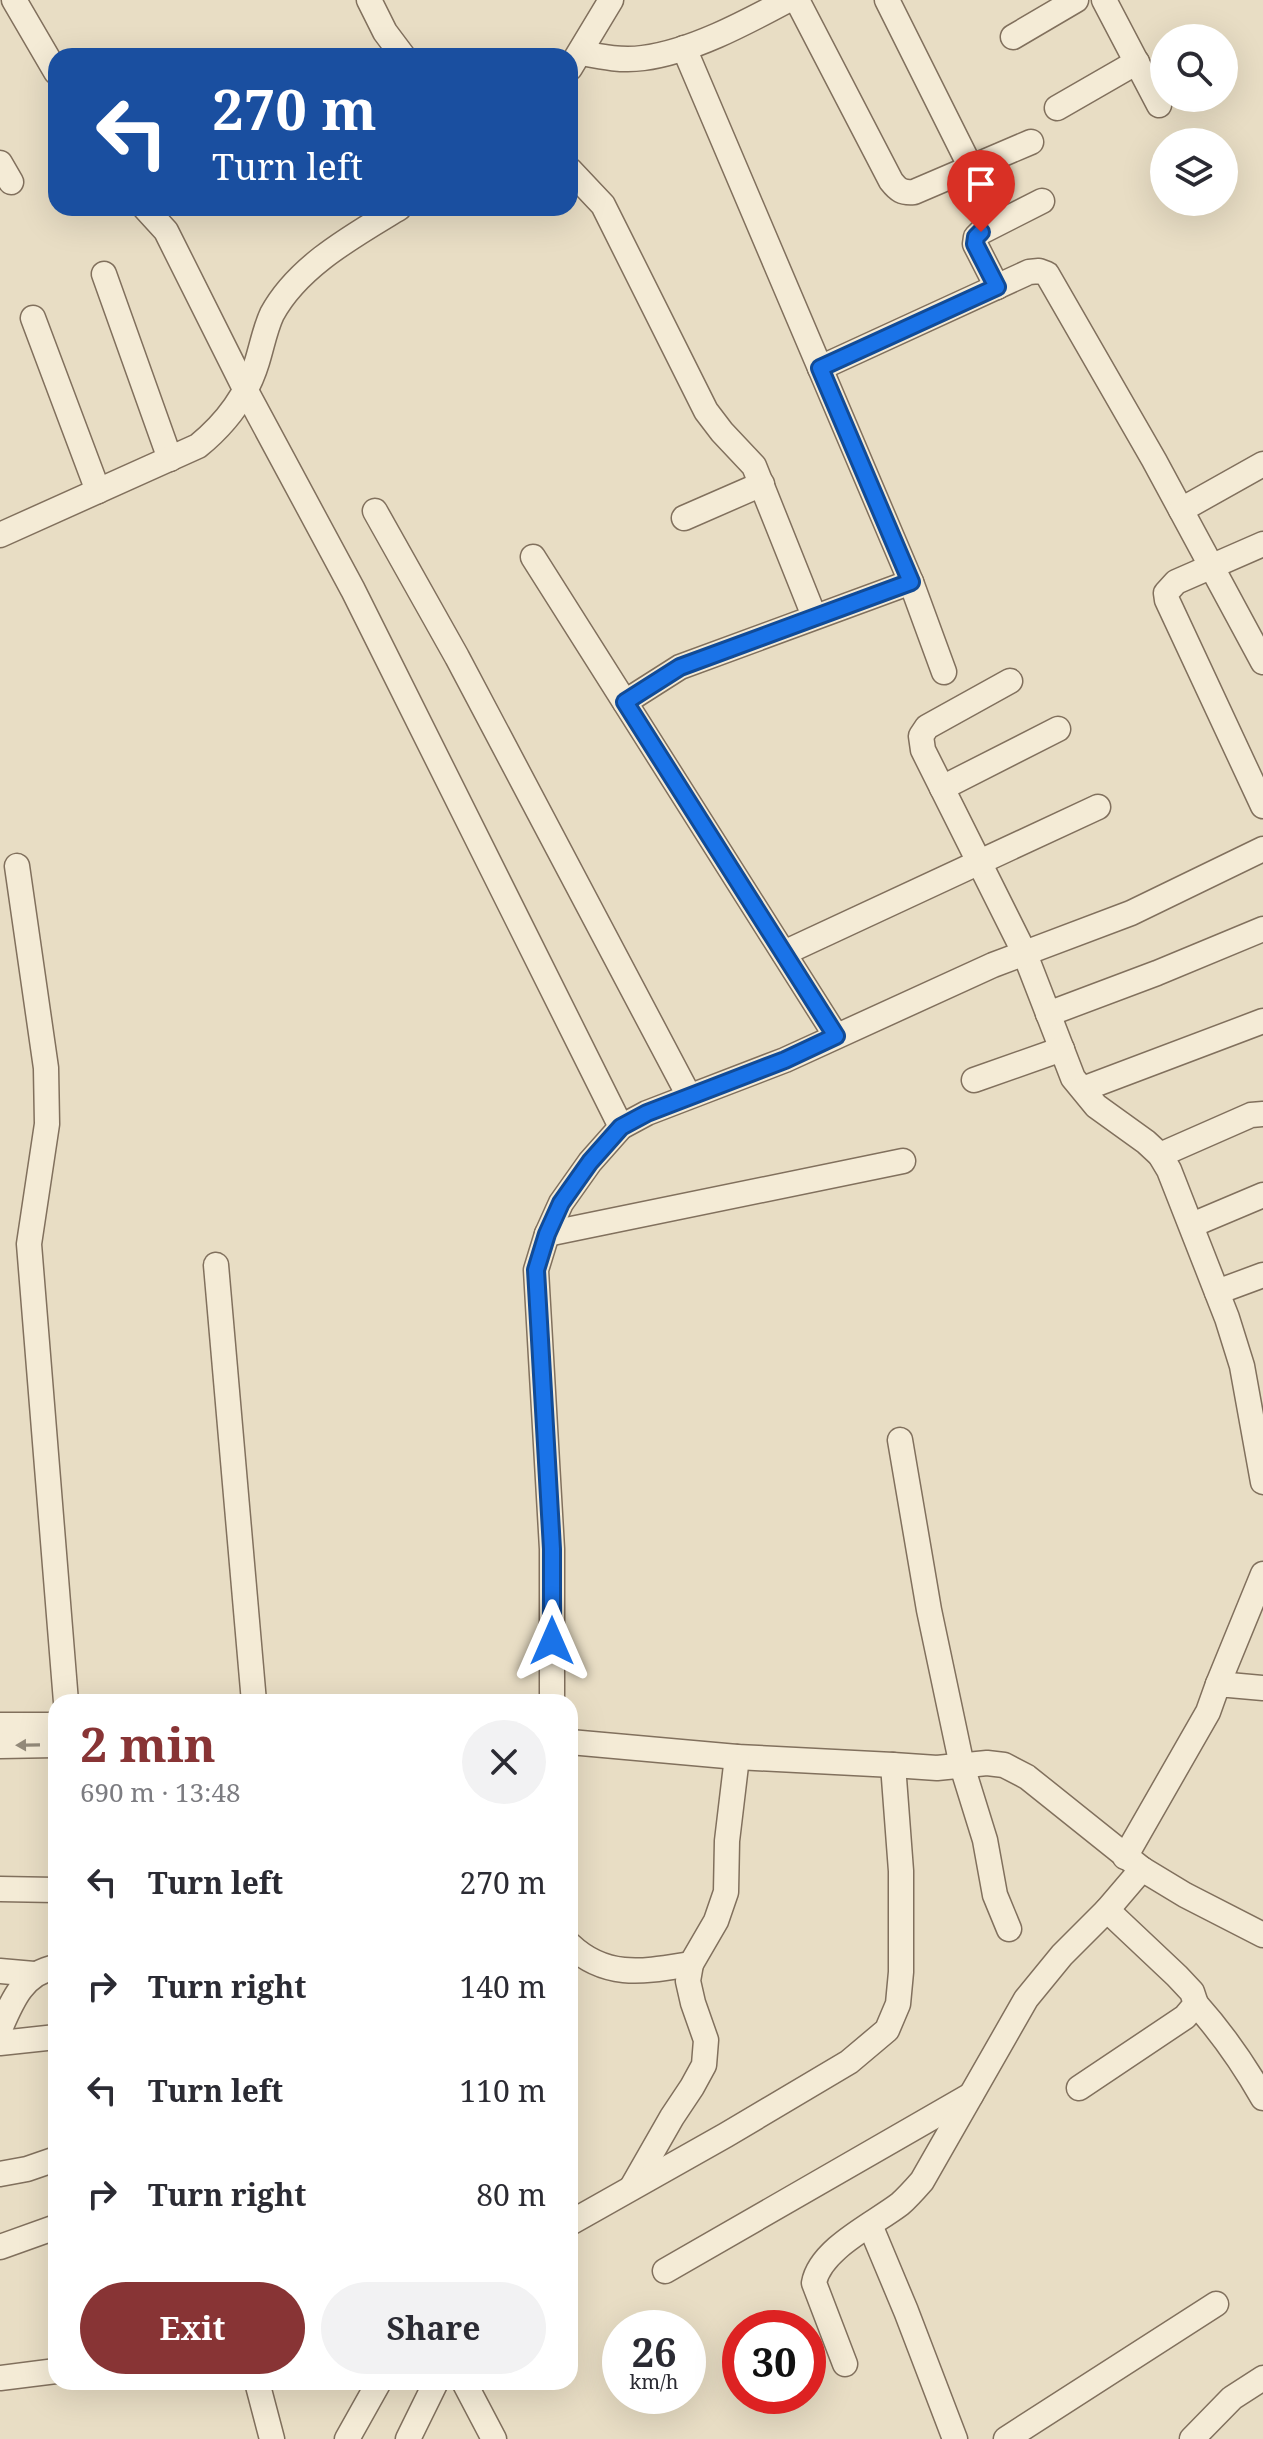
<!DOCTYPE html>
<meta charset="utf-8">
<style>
:root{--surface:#fff;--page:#f2f2f3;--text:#2b2b33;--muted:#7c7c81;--accent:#883435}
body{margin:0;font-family:"Noto Serif",serif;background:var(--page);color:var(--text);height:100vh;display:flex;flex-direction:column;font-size:30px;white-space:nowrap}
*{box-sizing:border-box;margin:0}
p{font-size:26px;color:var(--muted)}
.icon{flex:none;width:44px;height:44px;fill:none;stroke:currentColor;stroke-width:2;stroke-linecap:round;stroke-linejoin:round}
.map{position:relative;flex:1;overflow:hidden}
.drawer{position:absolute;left:48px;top:1694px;width:530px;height:696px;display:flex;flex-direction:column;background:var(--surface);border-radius:24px;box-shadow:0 8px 32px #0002}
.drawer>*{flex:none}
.hud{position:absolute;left:48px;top:48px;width:530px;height:168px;border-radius:24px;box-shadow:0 8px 32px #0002;background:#1a4fa0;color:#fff;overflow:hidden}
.buttons{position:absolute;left:1150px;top:24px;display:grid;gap:16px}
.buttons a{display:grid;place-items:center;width:88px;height:88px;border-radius:50%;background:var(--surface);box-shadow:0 8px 32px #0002;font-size:40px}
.speed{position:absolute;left:602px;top:2310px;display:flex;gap:16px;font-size:40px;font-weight:700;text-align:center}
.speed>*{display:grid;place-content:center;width:104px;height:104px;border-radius:50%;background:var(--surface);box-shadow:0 8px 32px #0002;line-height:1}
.speed small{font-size:20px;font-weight:400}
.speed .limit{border:12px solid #d22;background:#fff;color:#111}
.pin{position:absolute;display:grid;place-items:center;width:68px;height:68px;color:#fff;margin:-82px -34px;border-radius:50% 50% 50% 0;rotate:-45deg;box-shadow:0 0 8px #0007}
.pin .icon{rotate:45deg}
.me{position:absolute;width:88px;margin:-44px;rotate:0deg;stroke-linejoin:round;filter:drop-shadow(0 0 6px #0008)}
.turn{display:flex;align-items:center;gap:28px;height:168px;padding:0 32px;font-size:36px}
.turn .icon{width:104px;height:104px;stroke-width:2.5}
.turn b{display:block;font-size:56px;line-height:68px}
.round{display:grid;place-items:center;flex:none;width:84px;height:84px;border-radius:42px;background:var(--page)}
.headline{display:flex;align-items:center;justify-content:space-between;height:136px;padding:0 32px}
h1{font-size:48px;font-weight:700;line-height:60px;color:var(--accent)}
.primary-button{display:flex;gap:16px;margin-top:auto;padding:16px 32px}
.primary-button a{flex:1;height:92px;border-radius:48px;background:var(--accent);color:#fff;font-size:32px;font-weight:700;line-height:92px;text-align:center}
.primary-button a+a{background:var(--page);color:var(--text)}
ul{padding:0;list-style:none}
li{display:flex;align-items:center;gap:24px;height:104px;padding:0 32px}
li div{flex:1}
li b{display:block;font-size:30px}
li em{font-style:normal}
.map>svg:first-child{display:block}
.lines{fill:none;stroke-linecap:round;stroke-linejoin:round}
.minor-casing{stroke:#81705d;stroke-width:27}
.minor{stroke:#f4ebd6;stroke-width:24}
.oneway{fill:#938a7a}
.route-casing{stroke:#114b97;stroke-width:20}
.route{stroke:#1a73e8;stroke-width:14}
</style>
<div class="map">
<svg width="1263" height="2439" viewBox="0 0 1263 2439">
<rect width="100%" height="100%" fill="#e8ddc4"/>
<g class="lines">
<g class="minor-casing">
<g id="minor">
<polyline points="14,0 56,72"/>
<polyline points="369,0 385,32 403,56"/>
<path d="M797,0L891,181C898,190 902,193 914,192L1031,142"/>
<polyline points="887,0 971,168"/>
<polyline points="1104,0 1159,105"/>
<polyline points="1013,37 1076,0"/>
<polyline points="684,48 911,582 944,672"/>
<path d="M581,53C602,57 622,61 643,58C691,52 745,23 788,0"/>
<polyline points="570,68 611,0"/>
<polyline points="1057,108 1137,62"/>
<polyline points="0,163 11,182"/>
<polyline points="570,170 603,205 706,411 722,432 754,466 814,616"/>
<polyline points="145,208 166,231 246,391 353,590 621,1127"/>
<polyline points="104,274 170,459"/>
<polyline points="997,287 975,244 976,237 981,232 1042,201"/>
<polyline points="33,318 98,491"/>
<polyline points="820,368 1029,272 1039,271 1047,274 1154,460 1263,662"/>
<polyline points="1181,510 1263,464"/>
<polyline points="375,511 457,657 689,1096"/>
<polyline points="684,518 762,484"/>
<path d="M0,535L198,446C225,424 247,395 257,362C262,346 265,329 272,314C298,266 353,236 399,208"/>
<polyline points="1263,544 1176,582 1166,593 1167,600 1263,806"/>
<polyline points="533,557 836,1036"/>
<polyline points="1010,681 927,727 921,736 923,750 1025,954 1073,1078 1096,1106 1146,1142 1160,1155 1169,1170 1227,1318 1242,1366 1263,1482"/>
<polyline points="625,702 680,667 911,582"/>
<polyline points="942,788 1058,729"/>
<polyline points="17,866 46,1068 47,1124 29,1244 66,1702"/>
<polyline points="784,953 1098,807"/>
<polyline points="1048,1014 1157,973 1263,929"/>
<polyline points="974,1080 1062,1049"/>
<polyline points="1083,1089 1263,1021"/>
<polyline points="1160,1155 1251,1115 1263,1114"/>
<polyline points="1192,1225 1263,1195"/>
<polyline points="547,1234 903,1161"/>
<polyline points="216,1265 254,1702"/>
<polyline points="1217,1292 1263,1275"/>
<polyline points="900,1440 929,1610 962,1766 985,1840 995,1895 1009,1929"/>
<polyline points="1218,1684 1263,1574"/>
<polyline points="552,1702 552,1549 536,1270 547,1234 561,1203 590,1162 621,1127 647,1113 785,1060 993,965 1131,913 1263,849"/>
<polyline points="0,1725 56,1725"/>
<polyline points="570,1742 737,1757 893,1765 937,1768 987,1763 1004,1765 1027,1777 1142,1869 1185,1895 1263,1935"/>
<polyline points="0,1746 56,1745"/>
<polyline points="1125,1857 1208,1712 1218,1684 1263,1688"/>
<polyline points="0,1889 56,1890"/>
<path d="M570,1945C607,1980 646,1971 691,1964"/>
<polyline points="0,1971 34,1974"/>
<path d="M1196,2004C1222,2033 1243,2063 1263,2098"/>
<path d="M0,2029C12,2001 23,1973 56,1967"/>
<polyline points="0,2043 56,2037"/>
<polyline points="1079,2088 1185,2017 1196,2004 1192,1992 1177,1976 1107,1910"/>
<polyline points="0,2174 27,2169 56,2159"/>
<polyline points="632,2187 672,2117 692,2087 704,2065 706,2040 693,2003 688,1981 691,1964 716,1921 726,1892 727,1841 737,1757"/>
<polyline points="570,2223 726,2135 849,2062 887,2030 898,2004 901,1972 901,1871 893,1765"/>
<polyline points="870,2225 906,2311 955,2439"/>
<polyline points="0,2247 56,2227"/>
<polyline points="665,2271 971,2095"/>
<path d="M845,2364L814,2283C820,2249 874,2224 900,2204C908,2197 915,2189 922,2181L1026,1999L1062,1955L1107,1910L1142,1869"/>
<polyline points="0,2378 56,2371"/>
<polyline points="257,2382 272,2439"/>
<polyline points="464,2382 494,2439"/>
<polyline points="347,2439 379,2382"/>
<polyline points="408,2439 436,2382"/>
<polyline points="1006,2439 1216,2304"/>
<polyline points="1192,2439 1232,2398 1263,2378"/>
</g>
</g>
<use href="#minor" class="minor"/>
</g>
<defs><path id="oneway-solid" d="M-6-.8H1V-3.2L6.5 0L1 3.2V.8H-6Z" transform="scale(2)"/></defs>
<use class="oneway" href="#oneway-solid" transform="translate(28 1745) rotate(179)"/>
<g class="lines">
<g class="route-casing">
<polyline id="route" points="552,1641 552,1549 536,1270 547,1234 561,1203 590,1162 621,1127 647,1113 785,1060 836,1036 625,702 680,667 911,582 820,368 997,287 975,244 976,237 981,232"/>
</g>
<use href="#route" class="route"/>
</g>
</svg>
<div class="buttons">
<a><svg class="icon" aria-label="search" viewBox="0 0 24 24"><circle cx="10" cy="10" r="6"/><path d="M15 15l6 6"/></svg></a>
<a><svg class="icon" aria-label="layers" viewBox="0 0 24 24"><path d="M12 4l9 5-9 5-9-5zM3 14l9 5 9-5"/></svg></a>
</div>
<div class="speed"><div>26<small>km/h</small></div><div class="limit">30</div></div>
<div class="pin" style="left:981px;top:232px;background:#d93025"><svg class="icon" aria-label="arrive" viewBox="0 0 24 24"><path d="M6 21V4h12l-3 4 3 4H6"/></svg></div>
<svg class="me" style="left:552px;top:1641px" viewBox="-20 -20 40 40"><path d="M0-17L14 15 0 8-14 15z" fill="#1a73e8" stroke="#fff" stroke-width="4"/></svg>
<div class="hud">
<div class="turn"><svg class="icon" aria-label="left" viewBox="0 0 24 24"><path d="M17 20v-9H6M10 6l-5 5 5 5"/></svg><div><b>270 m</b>Turn left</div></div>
</div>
<section class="drawer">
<div class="headline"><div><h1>2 min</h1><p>690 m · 13:48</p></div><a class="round"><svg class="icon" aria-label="close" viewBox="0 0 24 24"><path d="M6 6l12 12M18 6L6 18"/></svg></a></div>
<ul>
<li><svg class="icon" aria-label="left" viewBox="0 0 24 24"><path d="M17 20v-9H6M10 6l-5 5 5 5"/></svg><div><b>Turn left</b></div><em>270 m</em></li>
<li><svg class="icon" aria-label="right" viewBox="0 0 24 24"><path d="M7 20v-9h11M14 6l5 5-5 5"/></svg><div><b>Turn right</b></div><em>140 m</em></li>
<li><svg class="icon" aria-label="left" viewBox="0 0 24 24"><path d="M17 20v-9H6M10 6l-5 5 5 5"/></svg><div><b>Turn left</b></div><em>110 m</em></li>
<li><svg class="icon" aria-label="right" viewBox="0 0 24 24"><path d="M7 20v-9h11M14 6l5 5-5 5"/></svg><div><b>Turn right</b></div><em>80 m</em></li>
</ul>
<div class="primary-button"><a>Exit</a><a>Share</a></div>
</section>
</div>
